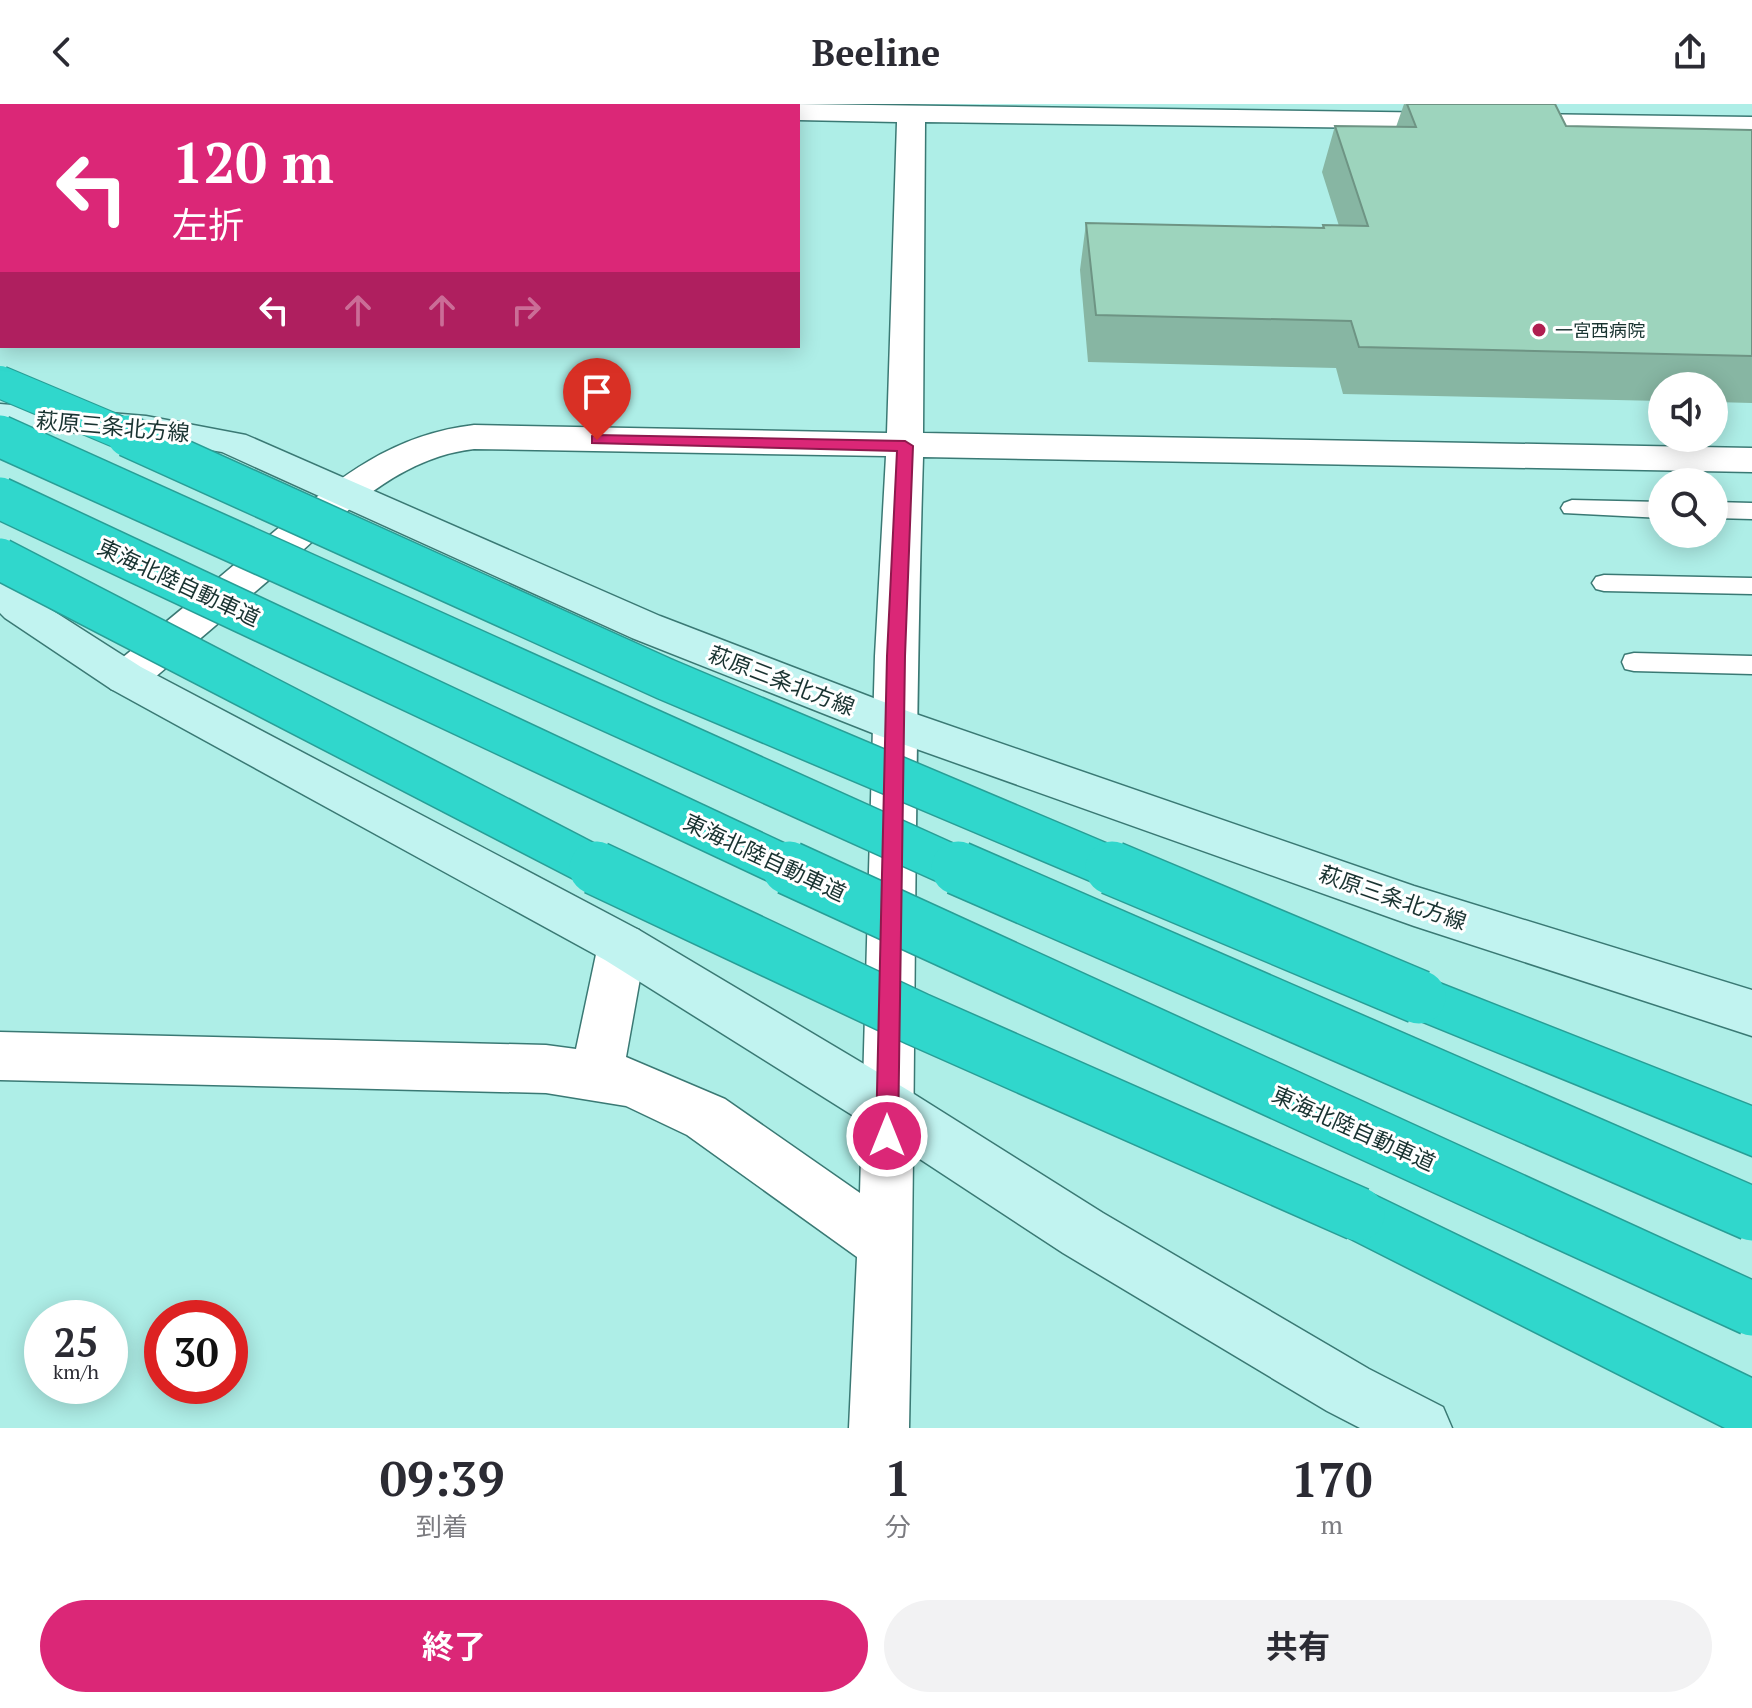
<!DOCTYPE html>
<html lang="ja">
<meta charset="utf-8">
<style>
:root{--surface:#fff;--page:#f2f2f3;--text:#2b2b33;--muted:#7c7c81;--accent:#db2777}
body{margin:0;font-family:"PT Serif","Noto Sans JP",serif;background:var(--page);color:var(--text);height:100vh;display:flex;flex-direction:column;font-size:30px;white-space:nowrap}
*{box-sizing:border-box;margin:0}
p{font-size:26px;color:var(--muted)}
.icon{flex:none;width:44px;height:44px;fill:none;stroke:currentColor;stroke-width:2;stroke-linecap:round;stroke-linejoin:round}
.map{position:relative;height:1324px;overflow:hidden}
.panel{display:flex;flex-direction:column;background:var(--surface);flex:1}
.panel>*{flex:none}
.banner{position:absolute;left:0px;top:0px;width:800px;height:244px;box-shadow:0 4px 20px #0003;background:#db2777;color:#fff;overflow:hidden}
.tools{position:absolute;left:1648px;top:268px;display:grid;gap:16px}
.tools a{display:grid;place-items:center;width:80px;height:80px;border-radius:50%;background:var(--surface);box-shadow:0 4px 20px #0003;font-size:40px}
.speed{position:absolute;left:24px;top:1196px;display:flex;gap:16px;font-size:40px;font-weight:700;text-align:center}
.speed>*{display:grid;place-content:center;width:104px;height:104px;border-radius:50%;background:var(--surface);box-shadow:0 4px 20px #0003;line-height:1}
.speed small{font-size:20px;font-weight:400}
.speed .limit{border:12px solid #d22;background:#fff;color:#111}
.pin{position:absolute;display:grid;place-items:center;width:68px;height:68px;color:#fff;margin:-82px -34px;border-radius:50% 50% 50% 0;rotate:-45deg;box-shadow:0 0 8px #0007}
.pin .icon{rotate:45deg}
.me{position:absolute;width:88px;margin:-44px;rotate:0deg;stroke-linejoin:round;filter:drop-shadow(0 0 6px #0008)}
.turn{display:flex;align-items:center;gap:28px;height:168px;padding:0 40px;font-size:36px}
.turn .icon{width:104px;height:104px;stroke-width:2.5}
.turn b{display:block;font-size:56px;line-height:68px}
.lanes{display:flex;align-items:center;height:76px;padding:0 40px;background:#0003;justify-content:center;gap:40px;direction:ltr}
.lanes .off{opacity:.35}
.eta{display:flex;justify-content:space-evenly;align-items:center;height:136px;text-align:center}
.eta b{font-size:48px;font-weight:700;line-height:56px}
.action{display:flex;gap:16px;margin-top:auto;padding:16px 40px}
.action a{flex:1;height:92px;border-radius:48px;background:var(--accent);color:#fff;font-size:32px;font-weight:700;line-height:92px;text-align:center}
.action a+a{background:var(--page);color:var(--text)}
header{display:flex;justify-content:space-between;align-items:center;height:104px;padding:0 40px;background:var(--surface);font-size:36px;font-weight:700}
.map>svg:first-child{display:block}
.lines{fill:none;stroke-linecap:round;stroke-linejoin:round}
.lane-casing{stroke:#3a7974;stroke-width:3}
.street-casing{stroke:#3a7974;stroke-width:3}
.secondary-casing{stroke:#3a7974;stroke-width:3}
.highway-casing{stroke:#289e96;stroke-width:3}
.lane{fill:#fff;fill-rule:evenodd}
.street{fill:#fff;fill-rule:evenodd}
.secondary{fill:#c1f3f0;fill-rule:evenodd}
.highway{fill:#30d7cc;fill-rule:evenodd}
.highway-bridge-far2-casing{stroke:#289e96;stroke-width:34;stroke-linecap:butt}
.highway-bridge-far1-casing{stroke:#289e96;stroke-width:44;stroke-linecap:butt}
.highway-bridge-casing{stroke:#289e96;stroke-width:56;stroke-linecap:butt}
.highway-bridge-far2{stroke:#30d7cc;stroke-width:32}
.highway-bridge-far1{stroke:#30d7cc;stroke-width:41}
.highway-bridge{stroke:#30d7cc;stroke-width:53}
.wall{fill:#87b6a3}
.building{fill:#9dd4bd;stroke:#6e9484;stroke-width:2}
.route{fill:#db2777;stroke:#8e194d;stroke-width:2}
.poi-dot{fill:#b01f50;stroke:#fff;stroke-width:3}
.labels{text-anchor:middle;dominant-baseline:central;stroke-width:6;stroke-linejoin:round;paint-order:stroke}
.far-poi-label{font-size:18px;fill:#193331;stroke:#fff;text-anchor:start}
.street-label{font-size:22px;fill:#193331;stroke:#fff}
</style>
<header><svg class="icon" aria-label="back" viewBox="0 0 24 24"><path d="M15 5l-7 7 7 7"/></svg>Beeline<svg class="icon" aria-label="share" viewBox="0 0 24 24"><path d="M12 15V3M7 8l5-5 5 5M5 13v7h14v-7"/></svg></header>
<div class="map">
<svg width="1752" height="1324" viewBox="0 0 1752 1324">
<rect width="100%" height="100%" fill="#aeeee7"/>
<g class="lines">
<g class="lane-casing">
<g id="lane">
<polygon points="1572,396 1662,398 1662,414 1564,409 1561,404 1564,399"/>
<polygon points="1714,398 1752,399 1752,415 1714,414"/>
<polygon points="1604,471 1752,474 1752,490 1604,487 1596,485 1592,479 1596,473"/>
<polygon points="1634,549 1752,552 1752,570 1634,567 1625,565 1622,558 1625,551"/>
</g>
</g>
<g class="street-casing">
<g id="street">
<polygon points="124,0 317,0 319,2 126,2"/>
<path d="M797,0L1752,13V29L925,18L923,329L1752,344V368L923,353C913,677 916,1000 909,1324H849L857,1153L687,1031L626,1002L546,989L0,976V928L546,941L576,945L598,841L605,826L622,820L639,826L646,841L626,953L725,995L860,1089L875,552L886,352L474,345C393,354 335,419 276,470C231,508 186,547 141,585L126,590L111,585L105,574L111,563C159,524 206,485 253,445C324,388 379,332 474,321L887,329L897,18L798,16V2H788Z"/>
</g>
</g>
<g class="secondary-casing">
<g id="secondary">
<polygon points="2,78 2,98 0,99 0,79"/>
<polygon points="0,300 146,312 246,331 660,512 910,608 1414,782 1752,886 1752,932 1414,822 880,632 632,534 222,348 146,335 0,322"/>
<polygon points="0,470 14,474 33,494 141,563 639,826 906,985 1103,1109 1369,1265 1443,1303 1452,1324 1360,1324 1327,1307 1063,1149 868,1021 605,856 111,585 5,514 0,509"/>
</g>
</g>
<g class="highway-casing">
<g id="highway">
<polygon points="1419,871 1752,1002 1752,1052 1401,909 1394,893 1401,877"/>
<polygon points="1358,1083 1752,1274 1752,1324 1725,1324 1339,1129 1330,1110 1339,1091"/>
</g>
</g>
<use href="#lane" class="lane"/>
<use href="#street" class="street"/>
<use href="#secondary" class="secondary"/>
<use href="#highway" class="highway"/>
<g class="highway-bridge-far2-casing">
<g id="highway-bridge-far2">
<polyline points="0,278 133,334"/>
<polyline points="0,332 5,334"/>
</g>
</g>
<g class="highway-bridge-far1-casing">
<g id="highway-bridge-far1">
<polyline points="0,332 962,766"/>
<polyline points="128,332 665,575 1117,766"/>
<polyline points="0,394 793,766"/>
<polyline points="0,455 601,766"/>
</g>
</g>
<g class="highway-bridge-casing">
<g id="highway-bridge">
<polyline points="596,764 917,915 1358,1110"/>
<polyline points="789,764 1752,1205"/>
<polyline points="958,764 1752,1110"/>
<polyline points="1112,764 1419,893"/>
</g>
</g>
<use href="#highway-bridge-far2" class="highway-bridge-far2"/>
<use href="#highway-bridge-far1" class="highway-bridge-far1"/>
<use href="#highway-bridge" class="highway-bridge"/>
</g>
<polygon class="wall" points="1404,0 1555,0 1566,22 1752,26 1752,299 1714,298 1714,282 1662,282 1662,297 1343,290 1336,264 1088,258 1080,166 1086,119 1322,124 1323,121 1339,122 1322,68 1335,22 1396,23"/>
<polygon class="building" points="1407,0 1555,0 1566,22 1752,26 1752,252 1359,243 1351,217 1096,211 1086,119 1324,124 1323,121 1368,122 1335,22 1416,23"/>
<polygon class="route" points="597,331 905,337 913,342 905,552 898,1032 895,1040 887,1043 879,1040 876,1032 887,552 897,347 592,339 592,332"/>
<circle class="poi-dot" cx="1539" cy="226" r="8"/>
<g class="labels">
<g class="far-poi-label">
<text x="1555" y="226">一宮西病院</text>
</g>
<g class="street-label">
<text transform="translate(113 322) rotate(5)">萩原三条北方線</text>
<text transform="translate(179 478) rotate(25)">東海北陸自動車道</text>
<text transform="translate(782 576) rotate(21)">萩原三条北方線</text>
<text transform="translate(765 753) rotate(25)">東海北陸自動車道</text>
<text transform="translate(1393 793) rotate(19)">萩原三条北方線</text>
<text transform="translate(1354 1024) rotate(24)">東海北陸自動車道</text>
</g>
</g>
</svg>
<div class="tools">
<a><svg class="icon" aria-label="sound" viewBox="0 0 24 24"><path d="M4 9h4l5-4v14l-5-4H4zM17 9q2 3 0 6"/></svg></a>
<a><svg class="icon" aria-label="search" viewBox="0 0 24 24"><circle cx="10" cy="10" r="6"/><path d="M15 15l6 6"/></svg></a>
</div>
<div class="speed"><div>25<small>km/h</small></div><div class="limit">30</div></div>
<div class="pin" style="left:597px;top:336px;background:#d93025"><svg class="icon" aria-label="arrive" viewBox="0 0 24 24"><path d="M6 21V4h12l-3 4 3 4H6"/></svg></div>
<svg class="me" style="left:887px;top:1032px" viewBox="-20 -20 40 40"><circle r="17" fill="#db2777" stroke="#fff" stroke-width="3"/><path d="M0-11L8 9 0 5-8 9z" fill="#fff"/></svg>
<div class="banner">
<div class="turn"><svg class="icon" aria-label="left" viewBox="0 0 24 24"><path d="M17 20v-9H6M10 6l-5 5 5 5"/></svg><div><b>120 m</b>左折</div></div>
<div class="lanes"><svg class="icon" aria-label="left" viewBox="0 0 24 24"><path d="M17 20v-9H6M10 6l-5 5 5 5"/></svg><svg class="icon off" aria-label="ahead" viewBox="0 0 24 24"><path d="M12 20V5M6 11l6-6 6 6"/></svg><svg class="icon off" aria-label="ahead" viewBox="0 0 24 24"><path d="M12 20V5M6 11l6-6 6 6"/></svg><svg class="icon off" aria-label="right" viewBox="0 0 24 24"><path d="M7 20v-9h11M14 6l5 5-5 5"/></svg></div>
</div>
</div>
<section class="panel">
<div class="eta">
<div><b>09:39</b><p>到着</p></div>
<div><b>1</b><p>分</p></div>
<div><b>170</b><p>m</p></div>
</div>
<div class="action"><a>終了</a><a>共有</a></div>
</section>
